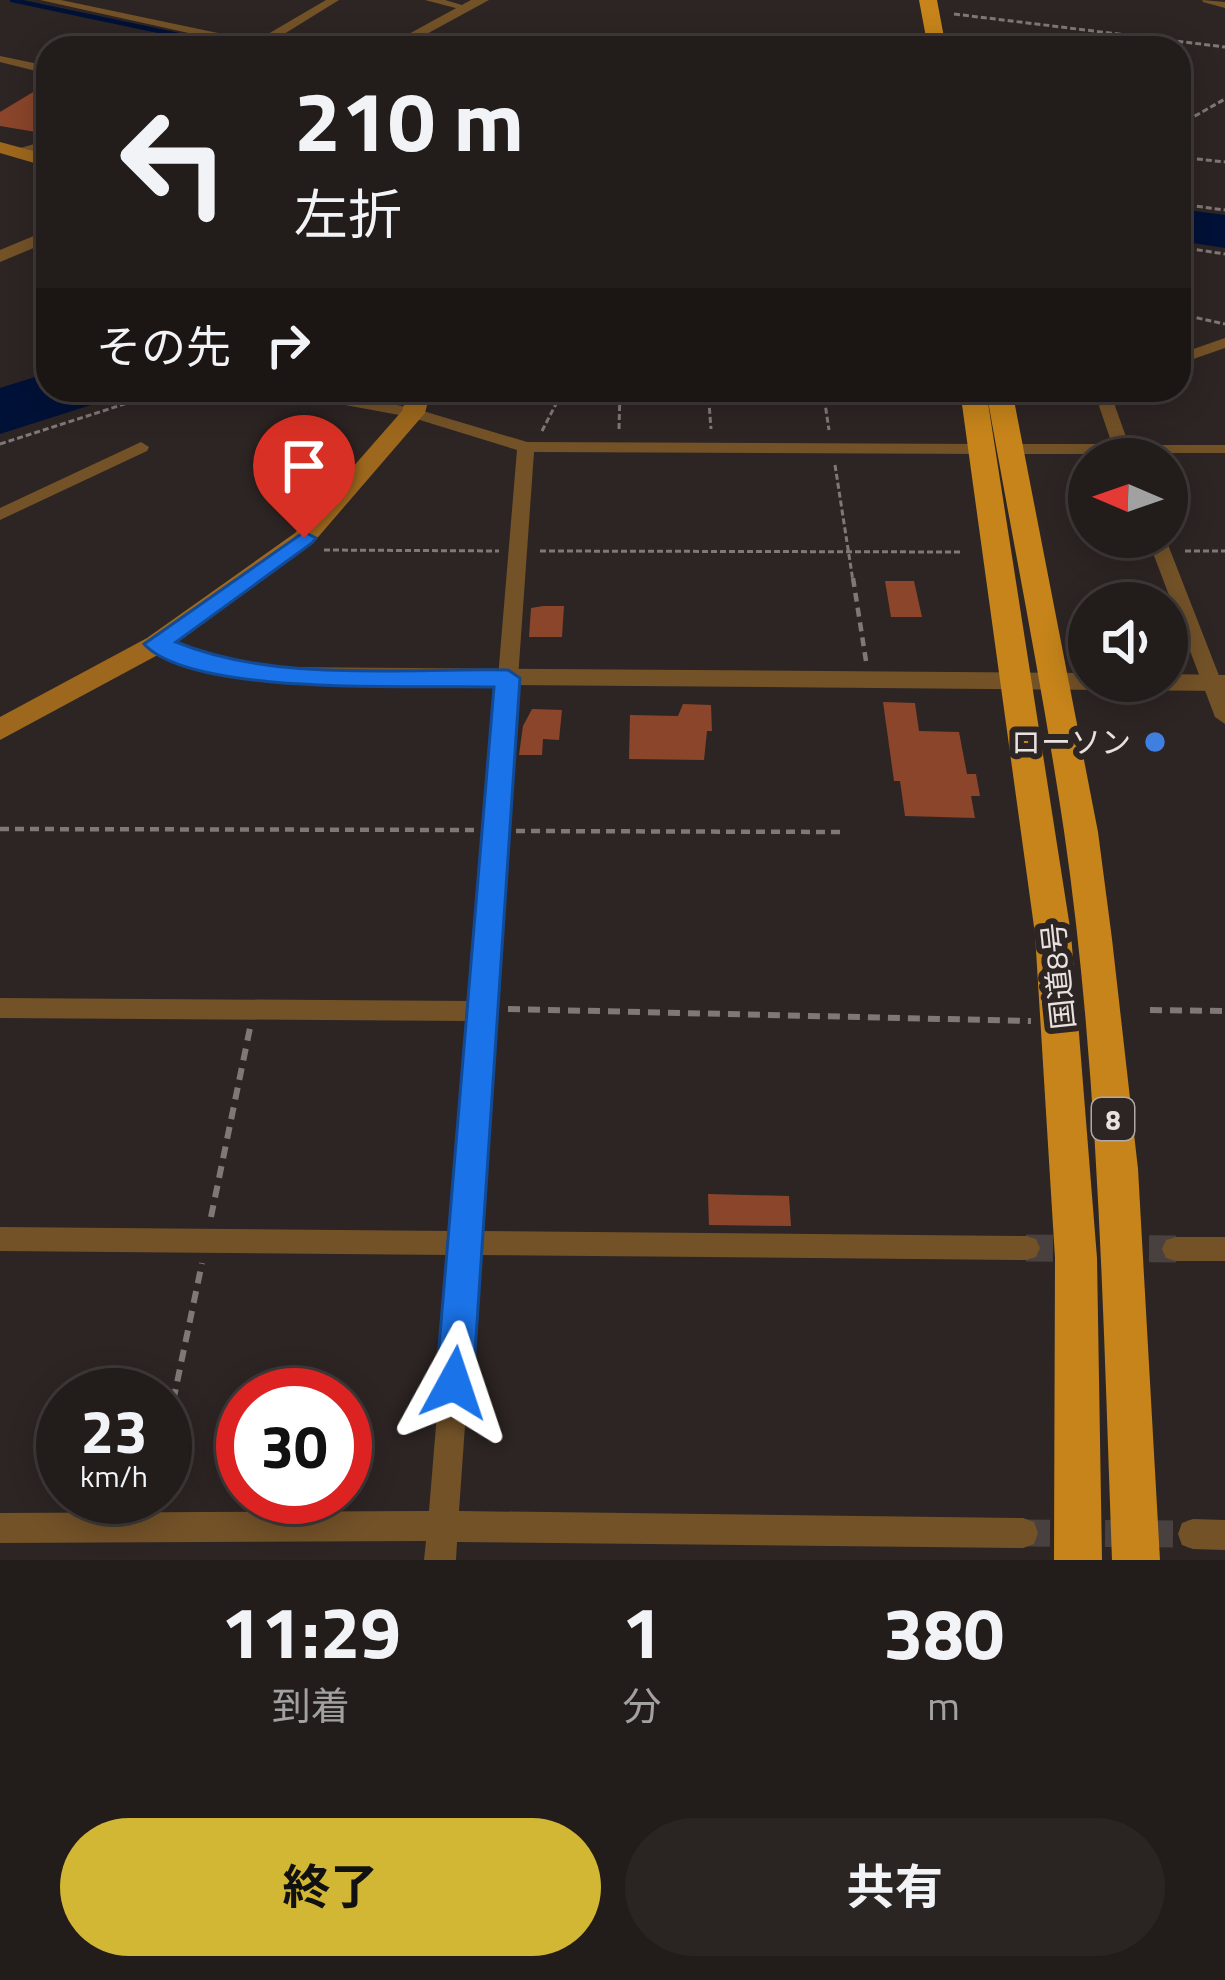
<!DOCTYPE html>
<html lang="ja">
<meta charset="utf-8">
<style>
:root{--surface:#221c1a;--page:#2a2523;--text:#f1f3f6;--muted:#a2a1a2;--line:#3f3a39;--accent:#d2b735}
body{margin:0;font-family:"Titillium Web","Noto Sans JP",sans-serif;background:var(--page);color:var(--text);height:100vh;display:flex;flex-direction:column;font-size:45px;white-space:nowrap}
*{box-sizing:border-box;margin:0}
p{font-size:39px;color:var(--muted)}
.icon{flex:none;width:66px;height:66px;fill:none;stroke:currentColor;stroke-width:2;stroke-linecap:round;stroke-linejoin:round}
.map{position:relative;height:1560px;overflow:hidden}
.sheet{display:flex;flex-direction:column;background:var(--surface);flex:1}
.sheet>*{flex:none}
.hud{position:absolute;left:36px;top:36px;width:1155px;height:366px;border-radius:36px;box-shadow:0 6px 30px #0003,0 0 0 3px var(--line);background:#221c1a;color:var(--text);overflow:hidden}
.needle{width:78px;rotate:272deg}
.tools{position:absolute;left:1068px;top:438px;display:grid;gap:24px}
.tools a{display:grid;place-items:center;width:120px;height:120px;border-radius:50%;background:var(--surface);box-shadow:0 6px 30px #0003,0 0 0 3px var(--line);font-size:60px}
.speed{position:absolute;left:36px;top:1368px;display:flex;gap:24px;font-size:60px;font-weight:700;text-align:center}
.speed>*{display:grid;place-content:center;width:156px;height:156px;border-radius:50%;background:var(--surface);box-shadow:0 6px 30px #0003,0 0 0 3px var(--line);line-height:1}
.speed small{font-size:30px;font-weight:400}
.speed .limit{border:18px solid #d22;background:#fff;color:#111}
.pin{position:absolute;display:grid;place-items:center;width:102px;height:102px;color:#fff;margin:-123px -51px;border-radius:50% 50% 50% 0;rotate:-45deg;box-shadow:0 0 12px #0007}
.pin .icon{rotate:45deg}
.me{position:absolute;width:132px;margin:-66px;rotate:5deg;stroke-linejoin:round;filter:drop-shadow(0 0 9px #0008)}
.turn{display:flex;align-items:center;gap:42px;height:252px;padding:0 60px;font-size:54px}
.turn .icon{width:156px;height:156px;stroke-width:2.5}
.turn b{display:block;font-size:84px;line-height:102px}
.then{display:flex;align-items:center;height:114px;padding:0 60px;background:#0003;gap:24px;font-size:45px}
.eta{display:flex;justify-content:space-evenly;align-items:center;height:204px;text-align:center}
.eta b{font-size:72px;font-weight:700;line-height:84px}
.action{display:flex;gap:24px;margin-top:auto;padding:24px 60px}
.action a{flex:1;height:138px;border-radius:72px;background:var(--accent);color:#111;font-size:48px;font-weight:700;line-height:138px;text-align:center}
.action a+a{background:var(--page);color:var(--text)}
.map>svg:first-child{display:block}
.water{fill:#001137}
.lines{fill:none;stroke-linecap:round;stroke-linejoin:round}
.stream{stroke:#001137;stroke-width:4.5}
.building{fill:#8a452b}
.minor-tunnel{stroke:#49413f;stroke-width:27;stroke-dasharray:27 14;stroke-linecap:butt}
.path-far2{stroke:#7f7876;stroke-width:3;stroke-dasharray:6 3;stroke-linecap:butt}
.path-far1{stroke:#7f7876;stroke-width:4.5;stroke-dasharray:9 6;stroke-linecap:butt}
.path{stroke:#7f7876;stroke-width:6;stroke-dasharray:12 8;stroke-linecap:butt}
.service{stroke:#735228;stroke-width:8}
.minor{fill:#735228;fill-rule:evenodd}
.tertiary{fill:#735228;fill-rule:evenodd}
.secondary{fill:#9d681d;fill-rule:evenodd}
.trunk{fill:#c6841a;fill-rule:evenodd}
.route{fill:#1a73e8;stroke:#114b97;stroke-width:3}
.shop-dot{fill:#3f7fe0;stroke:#2d2523;stroke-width:4.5}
.labels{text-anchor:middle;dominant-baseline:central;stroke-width:12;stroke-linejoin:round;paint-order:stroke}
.shield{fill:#2d2523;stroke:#afa9a7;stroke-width:3}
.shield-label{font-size:27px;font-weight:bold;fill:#e7e2e0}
.poi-label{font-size:30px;fill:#e7e2e0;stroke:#2d2523;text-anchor:end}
.street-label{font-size:30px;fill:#e7e2e0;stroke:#2d2523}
</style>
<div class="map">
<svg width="1225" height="1560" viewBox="0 0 1225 1560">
<rect width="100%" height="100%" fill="#2d2523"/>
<g class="water">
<polygon points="1179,209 1225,215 1225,248 1179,241"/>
<polygon points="48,373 48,390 138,390 0,434 0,388"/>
</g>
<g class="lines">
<polyline class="stream" points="12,0 240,48"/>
</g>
<g class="building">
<polygon points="48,83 48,134 0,126 0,112"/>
<polygon points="885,581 914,581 922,617 891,617"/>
<polygon points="543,606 564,606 562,637 529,637 531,608"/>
<polygon points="883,702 915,703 919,731 959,732 967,774 976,774 980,796 971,796 975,818 905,816 900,781 894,781"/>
<polygon points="683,704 711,705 712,731 707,731 704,760 629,759 630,715 678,716"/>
<polygon points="532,709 562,710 559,740 543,739 542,755 519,755 523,726"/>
<polygon points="708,1194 789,1196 791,1226 709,1225"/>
</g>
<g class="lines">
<g class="minor-tunnel">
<polyline points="1026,1248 1176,1249"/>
<polyline points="1023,1533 1193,1534"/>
</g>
<g class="path-far2">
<polyline points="954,14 1225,47"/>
<polyline points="1179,125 1225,99"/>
<polyline points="1179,157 1225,162"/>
<polyline points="1179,204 1225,210"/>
<polyline points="1179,247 1225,254"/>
<polyline points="1179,314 1225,324"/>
<polyline points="708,390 711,429"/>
<polyline points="823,390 829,430"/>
<polyline points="619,429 620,390"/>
<polyline points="542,431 557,402 547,390"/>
<polyline points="0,444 168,390"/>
<polyline points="835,465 853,581"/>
<polyline points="324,550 499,551"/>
<polyline points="540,551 960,552"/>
<polyline points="1185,551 1225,551"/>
</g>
<g class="path-far1">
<polyline points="853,578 866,661"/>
<polyline points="0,829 474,830"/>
<polyline points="516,831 842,832"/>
</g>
<g class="path">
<polyline points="508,1009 1031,1021"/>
<polyline points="1150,1010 1225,1011"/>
<polyline points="211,1217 250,1028"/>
<polyline points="165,1440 202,1263"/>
</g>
<polyline class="service" points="1122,449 1225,449"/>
<g class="minor">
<polygon points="40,0 61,0 256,41 326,0 339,0 268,44 278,48 256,48"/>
<polygon points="425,0 445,0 472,8 467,11"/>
<polygon points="1202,0 1225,2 1225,8 1203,2"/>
<polygon points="0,56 48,66 48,74 0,62"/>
<polygon points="48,140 48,148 16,155 10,151"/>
<polygon points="1225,338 1225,348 1179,364 1179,354"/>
<polygon points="283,390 316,390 413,408 527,442 983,444 991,449 983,454 534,452 479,1231 1026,1236 1036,1239 1040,1248 1036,1257 1026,1260 477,1255 459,1511 1023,1518 1034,1522 1038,1533 1034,1544 1023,1548 457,1542 456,1560 424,1560 426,1541 0,1543 0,1513 429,1511 450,1255 0,1251 0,1227 452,1231 470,1021 0,1018 0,998 471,1001 517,450 410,417 291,395"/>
<polygon points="1110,390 1126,390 1115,406 1134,459 1118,459 1116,454 1009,454 1001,449 1009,444 1112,444 1099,406"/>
<polygon points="141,442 149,447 147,451 0,520 0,508"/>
<polygon points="1147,537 1165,537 1225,691 1225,724 1215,717"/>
<polygon points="1176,1237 1225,1237 1225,1261 1176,1261 1166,1258 1162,1249 1166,1240"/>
<polygon points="1193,1519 1225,1520 1225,1550 1193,1549 1182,1545 1178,1534 1182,1523"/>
</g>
<g class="tertiary">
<polygon points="471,0 489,0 401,48 383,48"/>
<polygon points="48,230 48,242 0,262 0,250"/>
<polygon points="157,636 212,656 276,667 1089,673 1089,681 1167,681 1167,674 1225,675 1225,691 276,683 207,672 148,650 145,644"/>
</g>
<g class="secondary">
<polygon points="0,142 48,155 48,167 0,153"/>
<polygon points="409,390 431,390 425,413 313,543 167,650 0,740 0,717 147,638 295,533 402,411"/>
</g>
<g class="trunk">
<polygon points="919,0 937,0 946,48 928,48"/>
<polygon points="960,390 986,390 1071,934 1097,1258 1102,1560 1054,1560 1055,1258 1035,934"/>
<path d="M986,390H1012L1098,832L1112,939L1138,1169L1160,1560H1112C1103,1317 1099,1072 1064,831C1042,684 1012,537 986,390Z"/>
</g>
</g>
<path class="route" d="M304,532L316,538L312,543L176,642C277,683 400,668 508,670L520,678L473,1383L468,1396L454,1401L441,1396L436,1383L494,687C420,685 192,697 144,644Z"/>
<circle class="shop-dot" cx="1155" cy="742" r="12"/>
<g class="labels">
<rect class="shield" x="1092" y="1098" width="42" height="42" rx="9"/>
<g class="shield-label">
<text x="1113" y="1119">8</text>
</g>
<g class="poi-label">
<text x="1131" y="742">ローソン</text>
</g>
<g class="street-label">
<text transform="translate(1058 976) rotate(-96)">国道8号</text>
</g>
</g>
</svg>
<div class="tools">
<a><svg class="needle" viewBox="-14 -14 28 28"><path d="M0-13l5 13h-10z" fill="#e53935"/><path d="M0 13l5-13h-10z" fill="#a2a1a2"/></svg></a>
<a><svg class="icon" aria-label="sound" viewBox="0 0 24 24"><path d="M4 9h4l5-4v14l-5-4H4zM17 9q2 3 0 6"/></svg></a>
</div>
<div class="speed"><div>23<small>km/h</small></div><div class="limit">30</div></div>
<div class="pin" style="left:304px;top:538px;background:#d93025"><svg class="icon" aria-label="arrive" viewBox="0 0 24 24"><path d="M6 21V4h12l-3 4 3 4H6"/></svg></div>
<svg class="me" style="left:454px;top:1383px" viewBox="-20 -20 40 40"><path d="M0-17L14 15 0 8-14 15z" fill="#1a73e8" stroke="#fff" stroke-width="4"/></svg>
<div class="hud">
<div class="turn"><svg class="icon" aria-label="left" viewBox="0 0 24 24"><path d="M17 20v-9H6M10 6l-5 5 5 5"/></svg><div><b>210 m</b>左折</div></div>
<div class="then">その先<svg class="icon" aria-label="right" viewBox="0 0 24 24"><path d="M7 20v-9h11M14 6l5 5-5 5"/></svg></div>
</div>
</div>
<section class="sheet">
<div class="eta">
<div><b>11:29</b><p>到着</p></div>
<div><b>1</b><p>分</p></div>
<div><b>380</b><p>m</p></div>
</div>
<div class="action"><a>終了</a><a>共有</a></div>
</section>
